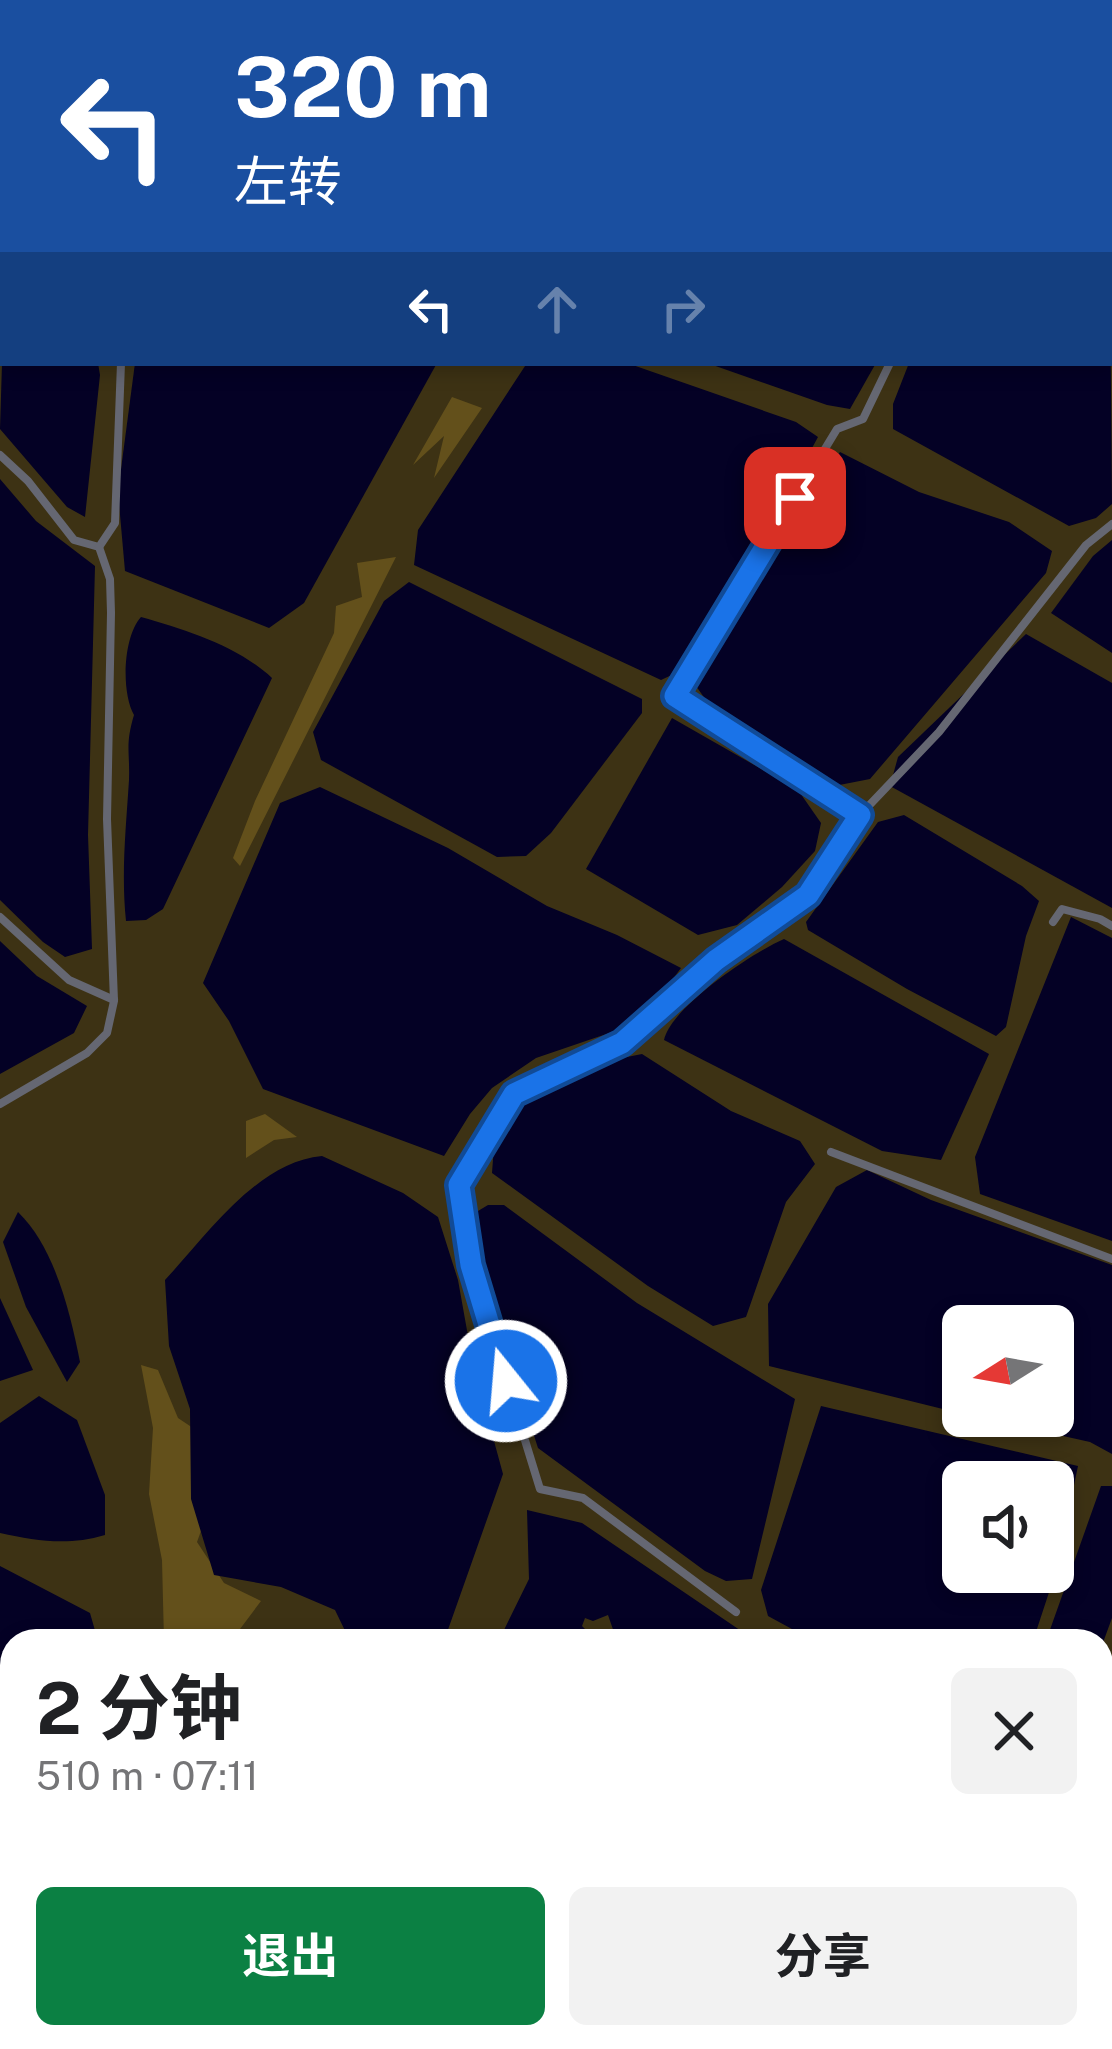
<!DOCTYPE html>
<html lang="zh">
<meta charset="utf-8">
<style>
:root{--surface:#fff;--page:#f2f2f2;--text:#202124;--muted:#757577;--accent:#0b8043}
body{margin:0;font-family:"Public Sans","Noto Sans SC",sans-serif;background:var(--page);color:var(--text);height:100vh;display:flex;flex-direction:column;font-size:45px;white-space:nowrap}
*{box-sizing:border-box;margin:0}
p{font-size:39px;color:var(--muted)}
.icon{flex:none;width:66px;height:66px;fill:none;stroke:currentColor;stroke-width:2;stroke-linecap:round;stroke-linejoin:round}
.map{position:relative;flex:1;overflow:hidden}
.side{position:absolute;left:0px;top:1629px;width:1113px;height:420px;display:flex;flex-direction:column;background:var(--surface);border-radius:36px 36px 0 0;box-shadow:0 6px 18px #0003}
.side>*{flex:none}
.hud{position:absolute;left:0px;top:0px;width:1113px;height:366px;box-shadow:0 6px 18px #0003;background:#1a4fa0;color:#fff;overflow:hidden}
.needle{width:78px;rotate:259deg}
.tools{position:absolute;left:942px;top:1305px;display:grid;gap:24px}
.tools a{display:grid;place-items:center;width:132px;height:132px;border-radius:18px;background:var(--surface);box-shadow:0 6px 18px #0003;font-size:60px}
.pin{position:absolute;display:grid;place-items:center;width:102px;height:102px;color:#fff;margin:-51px;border-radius:24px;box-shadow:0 6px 18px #0006}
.me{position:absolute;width:132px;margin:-66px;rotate:343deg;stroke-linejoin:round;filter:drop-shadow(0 0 9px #0008)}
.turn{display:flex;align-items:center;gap:42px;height:252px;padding:0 36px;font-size:54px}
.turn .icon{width:156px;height:156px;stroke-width:2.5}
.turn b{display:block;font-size:84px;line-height:102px}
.lanes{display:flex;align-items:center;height:114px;padding:0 36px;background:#0003;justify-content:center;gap:60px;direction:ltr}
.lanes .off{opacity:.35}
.round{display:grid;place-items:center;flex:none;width:126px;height:126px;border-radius:18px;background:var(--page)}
.overview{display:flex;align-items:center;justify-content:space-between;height:204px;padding:0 36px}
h1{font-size:72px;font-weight:700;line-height:90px}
.action{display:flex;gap:24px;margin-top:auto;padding:24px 36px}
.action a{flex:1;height:138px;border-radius:18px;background:var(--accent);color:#fff;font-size:48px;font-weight:700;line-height:138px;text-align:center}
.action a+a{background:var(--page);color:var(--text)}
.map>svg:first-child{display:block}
.green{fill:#3d3214;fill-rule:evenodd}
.forest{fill:#63501b}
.water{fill:#040125;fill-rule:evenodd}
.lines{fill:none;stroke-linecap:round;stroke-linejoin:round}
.lane{stroke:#656772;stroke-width:8}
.street{stroke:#656772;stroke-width:14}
.route-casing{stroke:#114b97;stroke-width:30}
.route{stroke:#1a73e8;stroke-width:21}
</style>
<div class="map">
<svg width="1112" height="2049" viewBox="0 0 1112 2049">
<rect width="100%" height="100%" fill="#241c07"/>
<path class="green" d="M0,0H1112V2049H0ZM3,3H1110V363H3ZM963,1326H1053V1416H963ZM963,1482H1053V1572H963ZM12,1641H1101V2037H12Z"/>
<g class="forest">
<polygon points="452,397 482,408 434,478 444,436 413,465"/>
<polygon points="396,557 240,866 233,858 255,801 334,633 336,606 362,597 357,563"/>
<polygon points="265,1114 297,1137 274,1140 246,1158 246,1121"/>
<polygon points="141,1365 158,1370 178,1418 205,1436 214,1495 197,1542 224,1583 261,1601 231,1641 164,1641 162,1560 149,1494 153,1428"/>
</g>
<g class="water">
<polygon points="720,0 1024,0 720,3"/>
<polygon points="1110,278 1112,504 1096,518 1069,526 893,429 893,404 909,363 1110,363"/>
<polygon points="3,331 3,363 98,363 100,375 85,517 67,507 0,429"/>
<polygon points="135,363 437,363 304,603 269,628 125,571 118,492"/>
<path d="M527,363H627L796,422L818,437C775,518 724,593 678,672L661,680L414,565L418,530Z"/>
<polygon points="707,363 876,363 850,409 827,405"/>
<polygon points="840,452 919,492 1009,522 1052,551 1046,573 870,779 829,787 713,710 696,686 705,664 812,490"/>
<polygon points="0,479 36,521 95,566 88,835 92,949 65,957 43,942 0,900"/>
<polygon points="1112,540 1112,653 1051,613 1093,556"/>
<polygon points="409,582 642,699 642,713 551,833 526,856 497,857 321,760 313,732 384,601"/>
<path d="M141,617C186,630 238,646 272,678L163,909L146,920L126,921C121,873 126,828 129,780C130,751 125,745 134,715C121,692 123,637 141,617Z"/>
<polygon points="1026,634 1112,683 1112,908 890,786 898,757"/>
<polygon points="672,718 798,790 821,823 815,851 782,887 737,925 698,935 586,869"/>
<polygon points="320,787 448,848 547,906 617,935 681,968 664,991 621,1029 536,1058 492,1088 470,1114 444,1156 263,1089 229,1021 203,983 280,803"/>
<polygon points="904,815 1022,886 1039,901 1026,936 1006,1027 996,1036 907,989 808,930 806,922 878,822"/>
<polygon points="1071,917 1112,938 1112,1241 980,1194 975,1157"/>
<path d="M784,939L989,1054L941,1160L882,1151L664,1040C671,1007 752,953 784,939Z"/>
<polygon points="0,941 37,976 87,1006 74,1033 0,1074"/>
<polygon points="642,1054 731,1111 800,1141 815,1164 786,1202 746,1317 713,1326 648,1286 492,1173 495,1133 533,1096 622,1058"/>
<path d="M322,1156L403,1193L438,1217L458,1280L473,1364L503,1474L444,1641H350L335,1610L281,1587L214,1575L191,1499L190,1409L169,1346L165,1280C207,1235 257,1162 322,1156Z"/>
<polygon points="867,1170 931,1200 1112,1265 1112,1454 1090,1442 973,1416 1053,1416 1053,1326 963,1326 963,1414 769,1366 768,1304 836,1187"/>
<polygon points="488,1205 504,1205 637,1303 795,1399 752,1579 726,1581 705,1571 538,1448 475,1252 478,1211"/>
<path d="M18,1212C55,1248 70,1312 80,1362L67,1382L26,1307L3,1242Z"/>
<polygon points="0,1298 33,1370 0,1381"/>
<path d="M39,1396L77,1420L105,1495V1535C68,1546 37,1541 0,1533V1423Z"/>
<path d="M821,1406L1078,1466L1056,1571L1033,1641H814L768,1616L761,1590ZM963,1482H1053V1572H963Z"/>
<polygon points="1101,1486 1112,1486 1112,1618 1101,1648 1101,1641 1046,1641"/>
<polygon points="527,1510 582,1523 756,1641 617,1641 608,1615 593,1621 585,1618 582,1626 597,1641 510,1641 503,1632 529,1579"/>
<polygon points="0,1566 90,1613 98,1641 12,1641 12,1856 0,1851"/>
<polygon points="1101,1993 1112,1993 1112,2049 989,2049 1012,2037 1101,2037"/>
<polygon points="61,2037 290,2037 291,2049 83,2049"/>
<polygon points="463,2037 874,2037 871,2049 503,2049"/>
</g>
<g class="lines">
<g class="lane">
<polyline points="654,0 658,3"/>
<polyline points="221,3 223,0"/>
<polyline points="1110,257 1112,257"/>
<polyline points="0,325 3,322"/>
<polyline points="0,455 28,481 74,540 99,547 115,523 121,363"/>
<polyline points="860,815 939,732 1086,545 1112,524"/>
<polyline points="0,917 69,980 114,1000"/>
<polyline points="1053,922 1062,909 1100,919 1112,926"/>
<polyline points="0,1104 87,1053 107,1033 114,1001 107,819 111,613 110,579 99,547"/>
<polyline points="831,1152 1112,1259"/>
<polyline points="736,1612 583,1498 540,1489 471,1265 459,1185 515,1094 622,1043 716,960 808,895 860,815 675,696 837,429 863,419 890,363"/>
</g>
<g class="street">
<polyline points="1101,1755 1112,1755"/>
<polyline points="1101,1901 1112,1923"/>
</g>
</g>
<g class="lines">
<g class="route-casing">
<polyline id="route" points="506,1381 471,1265 459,1185 514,1094 622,1043 716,960 808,895 860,815 675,696 795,498"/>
</g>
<use href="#route" class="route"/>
</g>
</svg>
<div class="tools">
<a><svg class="needle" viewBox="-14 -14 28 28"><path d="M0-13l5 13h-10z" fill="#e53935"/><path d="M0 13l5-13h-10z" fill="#757577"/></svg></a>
<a><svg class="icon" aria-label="sound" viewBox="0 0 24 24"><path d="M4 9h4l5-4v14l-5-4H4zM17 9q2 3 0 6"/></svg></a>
</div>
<div class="pin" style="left:795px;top:498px;background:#d93025"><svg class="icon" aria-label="arrive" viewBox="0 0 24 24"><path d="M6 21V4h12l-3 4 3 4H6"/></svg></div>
<svg class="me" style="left:506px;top:1381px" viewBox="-20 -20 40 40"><circle r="17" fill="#1a73e8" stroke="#fff" stroke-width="3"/><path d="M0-11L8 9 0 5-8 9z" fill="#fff"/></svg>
<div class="hud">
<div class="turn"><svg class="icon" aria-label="left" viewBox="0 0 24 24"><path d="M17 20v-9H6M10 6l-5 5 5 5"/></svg><div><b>320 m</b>左转</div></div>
<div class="lanes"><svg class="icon" aria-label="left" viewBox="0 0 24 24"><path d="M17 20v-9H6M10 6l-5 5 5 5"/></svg><svg class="icon off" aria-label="ahead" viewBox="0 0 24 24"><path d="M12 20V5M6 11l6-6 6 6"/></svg><svg class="icon off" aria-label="right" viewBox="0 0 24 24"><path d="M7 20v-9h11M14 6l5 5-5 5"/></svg></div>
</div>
<section class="side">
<div class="overview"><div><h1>2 分钟</h1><p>510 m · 07:11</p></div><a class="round"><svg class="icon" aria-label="close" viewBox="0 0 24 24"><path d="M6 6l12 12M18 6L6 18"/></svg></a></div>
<div class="action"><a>退出</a><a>分享</a></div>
</section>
</div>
